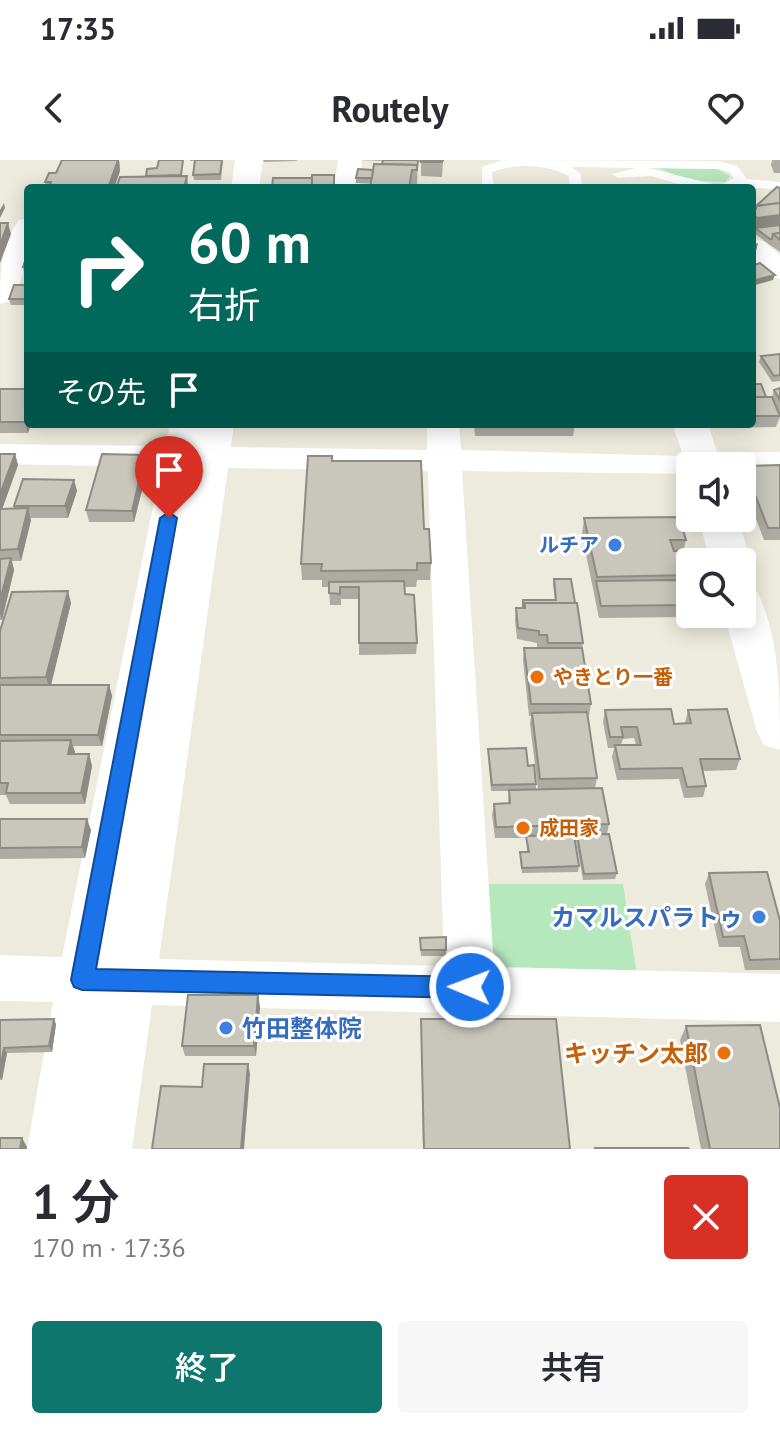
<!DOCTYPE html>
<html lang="ja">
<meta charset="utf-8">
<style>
:root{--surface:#fff;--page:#f7f7f7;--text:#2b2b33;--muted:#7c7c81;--accent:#0f766e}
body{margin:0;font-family:"PT Sans","Noto Sans JP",sans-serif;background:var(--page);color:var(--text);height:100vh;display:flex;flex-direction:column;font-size:30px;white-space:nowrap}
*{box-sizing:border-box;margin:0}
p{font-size:26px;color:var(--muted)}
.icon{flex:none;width:44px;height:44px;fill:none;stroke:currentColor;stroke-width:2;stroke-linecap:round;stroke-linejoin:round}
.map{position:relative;height:989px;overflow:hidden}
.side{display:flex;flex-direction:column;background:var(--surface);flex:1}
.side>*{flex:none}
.top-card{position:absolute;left:24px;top:24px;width:732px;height:244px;border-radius:8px;box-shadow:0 4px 20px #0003;background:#00695c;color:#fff;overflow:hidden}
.tools{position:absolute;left:676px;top:292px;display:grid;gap:16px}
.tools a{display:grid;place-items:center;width:80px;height:80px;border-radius:8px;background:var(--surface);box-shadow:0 4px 20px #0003;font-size:40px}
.pin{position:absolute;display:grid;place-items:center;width:68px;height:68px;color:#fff;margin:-82px -34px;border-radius:50% 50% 50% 0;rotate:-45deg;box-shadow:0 0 8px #0007}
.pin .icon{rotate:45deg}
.me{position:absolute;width:88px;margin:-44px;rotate:271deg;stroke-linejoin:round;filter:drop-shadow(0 0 6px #0008)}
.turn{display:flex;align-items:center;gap:28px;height:168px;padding:0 32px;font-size:36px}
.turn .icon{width:104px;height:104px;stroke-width:2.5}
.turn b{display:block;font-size:56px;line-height:68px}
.then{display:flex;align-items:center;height:76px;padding:0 32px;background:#0003;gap:16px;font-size:30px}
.round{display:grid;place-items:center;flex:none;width:84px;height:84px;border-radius:8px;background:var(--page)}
.head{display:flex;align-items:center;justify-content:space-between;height:136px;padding:0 32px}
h1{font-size:48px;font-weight:600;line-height:60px}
.cta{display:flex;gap:16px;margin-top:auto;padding:16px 32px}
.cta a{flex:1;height:92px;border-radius:8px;background:var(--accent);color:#fff;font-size:32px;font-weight:600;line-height:92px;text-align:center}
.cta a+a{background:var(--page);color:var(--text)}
.status{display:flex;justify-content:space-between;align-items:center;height:56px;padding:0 40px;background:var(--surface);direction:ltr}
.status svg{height:22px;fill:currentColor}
header{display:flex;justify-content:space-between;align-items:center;height:104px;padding:0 32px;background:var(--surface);font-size:36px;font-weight:600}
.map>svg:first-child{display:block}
.green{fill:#b6e8bd}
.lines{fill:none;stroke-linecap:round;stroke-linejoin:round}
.lane{fill:#fff;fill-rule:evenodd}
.street{fill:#fff;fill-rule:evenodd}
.secondary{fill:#fff;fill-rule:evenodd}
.wall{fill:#adaba2;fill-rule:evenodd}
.shaded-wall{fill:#8d8b84}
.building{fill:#c9c7bc;stroke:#8d8b84;stroke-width:2}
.route{fill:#1a73e8;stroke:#114b97;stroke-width:2}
.shop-dot{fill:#3f7fe0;stroke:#fff;stroke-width:3}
.food-dot{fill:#e8710a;stroke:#fff;stroke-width:3}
.labels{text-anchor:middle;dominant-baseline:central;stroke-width:6;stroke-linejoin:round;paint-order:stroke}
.shop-label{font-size:20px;font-weight:bold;fill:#366cbe;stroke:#fff;text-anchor:end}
.food-label{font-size:20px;font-weight:bold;fill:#c56008;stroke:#fff;text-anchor:start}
.near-shop-label{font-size:24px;font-weight:bold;fill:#366cbe;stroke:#fff;text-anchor:end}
.near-food-label{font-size:24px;font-weight:bold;fill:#c56008;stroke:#fff;text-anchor:end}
</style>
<div class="status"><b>17:35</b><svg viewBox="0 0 49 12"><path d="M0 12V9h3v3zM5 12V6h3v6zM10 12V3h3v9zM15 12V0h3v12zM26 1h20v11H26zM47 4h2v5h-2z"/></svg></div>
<header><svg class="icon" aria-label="back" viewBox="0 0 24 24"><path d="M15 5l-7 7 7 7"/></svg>Routely<svg class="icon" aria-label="heart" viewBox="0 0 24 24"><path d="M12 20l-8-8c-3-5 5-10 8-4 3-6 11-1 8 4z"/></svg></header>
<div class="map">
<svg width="780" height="989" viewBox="0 0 780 989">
<rect width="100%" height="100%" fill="#ecebdd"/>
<g class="green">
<polygon points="658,8 717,9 730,16 725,22 688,20"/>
<polygon points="486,724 623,724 637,816 506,816 492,802"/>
</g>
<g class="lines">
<path class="lane" d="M502,0L718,1L737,6L747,19L780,22V30L740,26L692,28L651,16L618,18L612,14L636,8L571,7L581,14L582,28H570L569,16C546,4 517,3 492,12L494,28H482V7ZM648,8L718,9L729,12L734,18L723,24H712Z"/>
<g class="street">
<polygon points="338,0 362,0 360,28 334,28"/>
<path d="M28,58C28,88 28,115 10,141L0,144C0,113 0,87 19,60Z"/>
<path d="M170,264H234L231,287L427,290V264H459L461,290L714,297L718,306H690V314L462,311L494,807L780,814V862L152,845L132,989H27L53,842L0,841V795L62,797L161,307L0,304V284L165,286ZM228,308L428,311L444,806L159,799Z"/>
</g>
<g class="secondary">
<polygon points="235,0 263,0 259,28 231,28"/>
<polygon points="752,78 763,81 780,95 780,119 769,117 752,102"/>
<polygon points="672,264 708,264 717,292 780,292 780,316 742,316 742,306 690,306 690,314"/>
<polygon points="698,358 738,358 751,402 745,412 742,413 742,402 711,402"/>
<path d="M742,426L757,431C780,479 780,536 780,590L764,585L757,572L724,454H742Z"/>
</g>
</g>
<g class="wall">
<polygon points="62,0 119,0 120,11 114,28 46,28 45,22 56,13"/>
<polygon points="190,0 223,0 221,20 194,20 193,15 195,1 190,1"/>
<polygon points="263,0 297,0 296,1 264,2"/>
<polygon points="359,0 443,0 442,17 421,16 421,2 418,2 417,25 356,23 356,18 373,10 382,4 383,1"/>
<polygon points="772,0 780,0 780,13 774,13 771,5"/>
<polygon points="780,28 780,92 752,72 752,59 755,47"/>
<polygon points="28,98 28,113 24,113 23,107"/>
<polygon points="28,125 28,145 11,145 9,139"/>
<polygon points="780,194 780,221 772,222 759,202 761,196"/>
<polygon points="752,224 766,237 772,237 774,230 780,228 780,257 776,267 726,268 725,264 752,264"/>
<polygon points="0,229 28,264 31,264 28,273 0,273"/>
<polygon points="474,264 575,264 573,276 475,276"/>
<polygon points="0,294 15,294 18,305 2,349 14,348 14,346 74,320 77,331 68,358 30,358 31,360 21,401 12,401 14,410 2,460 0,460"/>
<polygon points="332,301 424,369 431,403 430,420 417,420 416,427 405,427 405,434 417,483 416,494 359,495 359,439 341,439 341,445 330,445 329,427 322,427 322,420 302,420 301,404"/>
<polygon points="780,305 780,380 764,380 742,321 742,313 744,306"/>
<polygon points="148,306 134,362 89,362 86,350"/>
<polygon points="584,358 686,380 683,392 689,415 685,432 682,432 686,445 683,457 599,458 582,375"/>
<polygon points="554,419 575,443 583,483 582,489 591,544 589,555 588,555 597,618 595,628 609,664 607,674 617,713 615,719 583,720 576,681 577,676 574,676 579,706 578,712 522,713 520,698 520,692 527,692 526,678 495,678 492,655 494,644 508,643 509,631 491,631 488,595 488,589 528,606 536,624 536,629 538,629 530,564 531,556 529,556 523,500 524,488 546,488 546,487 537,487 537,483 517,479 515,460 516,448 522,448 523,440 555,440 553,425"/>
<polygon points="71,443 51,525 109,525 112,536 102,586 73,586 74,594 89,594 92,606 85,644 10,644 6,635 0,635 0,471"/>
<path d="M605,550L674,564L685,563L688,550L740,599L736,610L703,611L706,626L703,637L684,638L679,619L617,620L612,597L614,588H608L603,562ZM634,578L636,585H621L623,579Z"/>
<polygon points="0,659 91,670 85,698 0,699"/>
<polygon points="709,713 780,761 780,810 745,810 740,787 719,787 705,724"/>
<polygon points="446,777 446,796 421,796 420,778"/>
<polygon points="260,846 256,896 185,896 182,886"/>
<polygon points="421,859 570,989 423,989"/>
<polygon points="0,860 56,864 52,892 7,893 2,920 0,920"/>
<polygon points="686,866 780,989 701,989 680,880"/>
</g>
<g class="shaded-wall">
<polygon points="116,0 119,0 120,11 114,28 108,28"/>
<polygon points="187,16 188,27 184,28"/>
<polygon points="4,43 5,48 0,58 0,50"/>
<polygon points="780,55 780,70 755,68 754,73 753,73 757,58"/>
<polygon points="8,63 11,74 0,103 0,85"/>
<polygon points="758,83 752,107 752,85"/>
<polygon points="775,115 773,120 752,126 752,121"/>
<polygon points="28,252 28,264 31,264 28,273 25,262"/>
<polygon points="15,294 18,305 0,355 0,334"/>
<polygon points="145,295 148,306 134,362 132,351"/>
<polygon points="74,320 77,331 68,358 65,346"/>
<polygon points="28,348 31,360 21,401 18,389"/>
<polygon points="11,398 14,410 2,460 0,453 0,441"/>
<polygon points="68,431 71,443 50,529 46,517"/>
<polygon points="109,525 112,536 102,586 98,575"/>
<polygon points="71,580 75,592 72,606 68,594"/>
<polygon points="89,594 92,606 85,644 81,633"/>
<polygon points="87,659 91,670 85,698 82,687"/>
<polygon points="258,835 260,846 256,896 254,886"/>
<polygon points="54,859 56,864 52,892 49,886"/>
<polygon points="4,888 7,893 2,920 0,917 0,908"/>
<polygon points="248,904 250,914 244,989 241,989"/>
<polygon points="22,978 27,987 27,989 20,989"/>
</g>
<g class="building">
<polygon points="62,0 118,0 108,28 49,28 51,22 45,22 49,13 56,13"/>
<polygon points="159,0 183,0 181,15 146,16 147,9 157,8"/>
<polygon points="195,0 222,0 220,14 193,15"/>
<polygon points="383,0 418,0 417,9 417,5 382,4"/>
<polygon points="421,0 443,0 442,2 421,2"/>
<polygon points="374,4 417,5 417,10 412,10 409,28 370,28"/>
<polygon points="358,9 373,10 372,18 356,18"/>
<polygon points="312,15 334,15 334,28 311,28"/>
<polygon points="187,16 184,28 116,28 120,17"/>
<polygon points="273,18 312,18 312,28 272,28"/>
<polygon points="777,27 780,28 780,43 757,46 755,47"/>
<polygon points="780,43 780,55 757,58 753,54 757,46"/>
<polygon points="0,63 8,63 0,85"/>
<polygon points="780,65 780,73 773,74 772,79 770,79 755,68"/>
<polygon points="780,73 780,80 773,74"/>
<polygon points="26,98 28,98 28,107 23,107"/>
<polygon points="760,103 775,115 752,121 752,106"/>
<polygon points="14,125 28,125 27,139 9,139"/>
<polygon points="780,194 780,215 774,216 761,196"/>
<polygon points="752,224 761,224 766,237 752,237"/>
<polygon points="780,228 780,240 774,230"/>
<polygon points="0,229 28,229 28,252 25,262 0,262"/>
<polygon points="752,237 772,237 780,256 752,256"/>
<polygon points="0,294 15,294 0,334"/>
<polygon points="102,294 145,295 132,351 86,350"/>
<polygon points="308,296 332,296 332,301 421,301 424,369 429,369 431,403 417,403 417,410 321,411 322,404 301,404"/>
<polygon points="780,305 780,368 768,368 744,306"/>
<polygon points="23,319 74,320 65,346 14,346"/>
<polygon points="28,348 18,389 0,390 0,349"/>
<polygon points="679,357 686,380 670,380 674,391 682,391 689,415 597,417 584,358"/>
<polygon points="11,398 0,441 0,399"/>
<polygon points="554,419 571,419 575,443 525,443 524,447 523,447 523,440 556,440"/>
<polygon points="679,420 686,445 601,446 596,421"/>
<polygon points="404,421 405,434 414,435 417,483 359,483 359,427 340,427 340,434 329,433 329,422"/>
<polygon points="68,431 46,517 0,518 0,471 12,432"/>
<polygon points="525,443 577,443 583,483 548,483 547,475 539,475 539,471 518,468 516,448 525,448"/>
<polygon points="524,488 582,488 591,544 531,544"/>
<polygon points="0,525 109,525 98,575 0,575"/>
<polygon points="671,549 674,564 691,563 688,550 727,549 740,599 700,599 706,626 687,627 682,608 620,609 615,585 641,585 637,567 621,567 623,577 610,577 605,550"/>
<polygon points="587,552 597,618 540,619 532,553"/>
<polygon points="71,580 68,594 89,594 81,633 6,633 8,623 0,623 0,581"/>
<polygon points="526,588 528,606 534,605 536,624 492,625 488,589"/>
<polygon points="602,628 609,664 496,667 494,644 510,643 509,630"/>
<polygon points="0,659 87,659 82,687 0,688"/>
<polygon points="609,674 617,713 584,714 577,675"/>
<polygon points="574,675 579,706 522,708 520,692 529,692 526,676"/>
<polygon points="767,712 780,761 780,799 750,800 744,776 723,777 709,713"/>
<polygon points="446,777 446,790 421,790 420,778"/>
<polygon points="188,835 258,835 254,886 182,886"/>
<polygon points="54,859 49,886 4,888 0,908 0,860"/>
<polygon points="421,859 556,859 570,989 424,989"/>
<polygon points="760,865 780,948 780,989 710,989 686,866"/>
<polygon points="204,904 248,904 241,989 152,989 161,926 202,927"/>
<polygon points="0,978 22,978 20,989 0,989"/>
<polygon points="595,988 688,988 689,989 595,989"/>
</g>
<polygon class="route" points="169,352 177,358 96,809 470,817 478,820 481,827 478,835 470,838 82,830 74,827 71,820 160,358"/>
<g class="shop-dot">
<circle cx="615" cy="385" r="8"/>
<circle cx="759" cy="757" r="8"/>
<circle cx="226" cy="868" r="8"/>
</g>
<g class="food-dot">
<circle cx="537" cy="517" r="8"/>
<circle cx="523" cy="668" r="8"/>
<circle cx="724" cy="893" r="8"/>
</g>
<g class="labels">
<g class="shop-label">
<text x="599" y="385">ルチア</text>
</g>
<g class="food-label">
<text x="553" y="517">やきとり一番</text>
<text x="539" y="668">成田家</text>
</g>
<g class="near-shop-label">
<text x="743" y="757">カマルスパラトゥ</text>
<text x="242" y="868" text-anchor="start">竹田整体院</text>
</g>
<g class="near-food-label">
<text x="708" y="893">キッチン太郎</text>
</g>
</g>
</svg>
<div class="tools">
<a><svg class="icon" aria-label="sound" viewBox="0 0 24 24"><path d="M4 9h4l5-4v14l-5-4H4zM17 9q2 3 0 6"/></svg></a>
<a><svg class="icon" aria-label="search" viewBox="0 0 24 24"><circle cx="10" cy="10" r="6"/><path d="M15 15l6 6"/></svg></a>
</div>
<div class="pin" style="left:169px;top:358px;background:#d93025"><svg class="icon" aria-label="arrive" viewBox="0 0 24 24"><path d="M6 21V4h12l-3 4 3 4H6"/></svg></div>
<svg class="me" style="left:470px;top:827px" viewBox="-20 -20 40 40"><circle r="17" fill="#1a73e8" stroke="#fff" stroke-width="3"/><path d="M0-11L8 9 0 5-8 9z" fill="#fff"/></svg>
<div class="top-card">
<div class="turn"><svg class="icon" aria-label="right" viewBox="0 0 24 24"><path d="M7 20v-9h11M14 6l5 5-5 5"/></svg><div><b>60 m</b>右折</div></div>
<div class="then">その先<svg class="icon" aria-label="arrive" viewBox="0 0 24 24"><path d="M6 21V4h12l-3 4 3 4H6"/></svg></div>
</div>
</div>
<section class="side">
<div class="head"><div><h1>1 分</h1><p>170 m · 17:36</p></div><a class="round" style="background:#d93025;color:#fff"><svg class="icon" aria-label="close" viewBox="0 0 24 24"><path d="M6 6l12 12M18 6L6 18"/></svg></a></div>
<div class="cta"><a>終了</a><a>共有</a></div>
</section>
